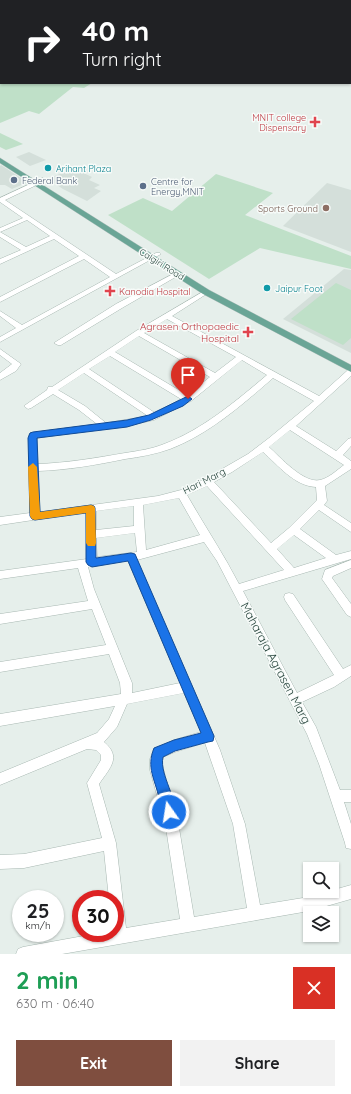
<!DOCTYPE html>
<meta charset="utf-8">
<style>
:root{--surface:#fff;--page:#f2f2f2;--text:#202124;--muted:#757577;--accent:#7f4e3f}
body{margin:0;font-family:Quicksand,sans-serif;background:var(--page);color:var(--text);height:100vh;display:flex;flex-direction:column;font-size:15px;white-space:nowrap}
*{box-sizing:border-box;margin:0}
p{font-size:13px;color:var(--muted)}
.icon{flex:none;width:22px;height:22px;fill:none;stroke:currentColor;stroke-width:2;stroke-linecap:round;stroke-linejoin:round}
.map{position:relative;height:954px;overflow:hidden}
.sheet{display:flex;flex-direction:column;background:var(--surface);flex:1}
.sheet>*{flex:none}
.guide{position:absolute;left:0px;top:0px;width:351px;height:84px;box-shadow:0 1px 3px #0004;background:#202124;color:#fff;overflow:hidden}
.controls{position:absolute;left:303px;top:862px;display:grid;gap:8px}
.controls a{display:grid;place-items:center;width:36px;height:36px;border-radius:0px;background:var(--surface);box-shadow:0 1px 3px #0004;font-size:20px}
.speed{position:absolute;left:12px;top:890px;display:flex;gap:8px;font-size:20px;font-weight:700;text-align:center}
.speed>*{display:grid;place-content:center;width:52px;height:52px;border-radius:50%;background:var(--surface);box-shadow:0 1px 3px #0004;line-height:1}
.speed small{font-size:10px;font-weight:400}
.speed .limit{border:6px solid #d22;background:#fff;color:#111}
.pin{position:absolute;display:grid;place-items:center;width:34px;height:34px;color:#fff;margin:-41px -17px;border-radius:50% 50% 50% 0;rotate:-45deg;box-shadow:0 0 4px #0007}
.pin .icon{rotate:45deg}
.me{position:absolute;width:44px;margin:-22px;rotate:347deg;stroke-linejoin:round;filter:drop-shadow(0 0 3px #0008)}
.turn{display:flex;align-items:center;gap:14px;height:84px;padding:0 16px;font-size:18px}
.turn .icon{width:52px;height:52px;stroke-width:2.5}
.turn b{display:block;font-size:28px;line-height:34px}
.round{display:grid;place-items:center;flex:none;width:42px;height:42px;border-radius:0px;background:var(--page)}
.summary{display:flex;align-items:center;justify-content:space-between;height:68px;padding:0 16px}
h1{font-size:24px;font-weight:700;line-height:30px;color:#1e9e55}
.action{display:flex;gap:8px;margin-top:auto;padding:8px 16px}
.action a{flex:1;height:46px;border-radius:0px;background:var(--accent);color:#fff;font-size:16px;font-weight:700;line-height:46px;text-align:center}
.action a+a{background:var(--page);color:var(--text)}
.map>svg:first-child{display:block}
.built{fill:#d4dfda}
.green{fill:#bfe0c8}
.lines{fill:none;stroke-linecap:round;stroke-linejoin:round}
.minor-casing{stroke:#a8b8b2;stroke-width:1}
.major-casing{stroke:#c2cac8;stroke-width:1}
.minor{fill:#fff;fill-rule:evenodd}
.major{fill:#6aa596;fill-rule:evenodd}
.route{fill:#1a73e8;stroke:#114b97}
.slow{fill:#f59e0b}
.health-dot{fill:#e0444e;stroke:#f7fbf9;stroke-width:1.5}
.culture-dot{fill:#0f9aa8;stroke:#f7fbf9;stroke-width:1.5}
.service-dot{fill:#5c6f8a;stroke:#f7fbf9;stroke-width:1.5}
.education-dot{fill:#8d6e63;stroke:#f7fbf9;stroke-width:1.5}
.labels{text-anchor:middle;dominant-baseline:central;stroke-width:3;stroke-linejoin:round;paint-order:stroke}
.far-health-label{font-size:9px;fill:#be3a42;stroke:#f7fbf9;text-anchor:end}
.far-culture-label{font-size:9px;fill:#0d838f;stroke:#f7fbf9;text-anchor:start}
.far-service-label{font-size:9px;fill:#4e5e75;stroke:#f7fbf9;text-anchor:start}
.far-education-label{font-size:9px;fill:#785e54;stroke:#f7fbf9;text-anchor:end}
.far-street-label{font-size:9px;fill:#24423a;stroke:#f7fbf9}
.health-label{font-size:10px;fill:#be3a42;stroke:#f7fbf9;text-anchor:end}
.street-label{font-size:10px;fill:#24423a;stroke:#f7fbf9}
.near-street-label{font-size:12px;fill:#24423a;stroke:#f7fbf9}
</style>
<div class="map">
<svg width="351" height="954" viewBox="0 0 351 954">
<rect width="100%" height="100%" fill="#e6efeb"/>
<g class="built">
<polygon points="29,152 46,160 30,166 16,157"/>
<polygon points="1,165 27,182 26,183 12,189 5,185 0,185 0,166"/>
<polygon points="73,168 92,177 89,180 100,185 94,188 101,191 87,201 63,189 48,179"/>
<polygon points="327,183 351,190 351,252 283,226"/>
<polygon points="344,269 351,270 351,353 283,319"/>
</g>
<g class="green">
<polygon points="0,77 1,83 92,83 84,88 73,87 39,114 29,111 0,123"/>
<polygon points="0,133 23,144 6,150 0,147"/>
<polygon points="216,174 273,193 245,215 351,256 351,269 260,248 209,279 108,215 143,198 172,211"/>
<polygon points="336,283 351,290 351,338 343,345 291,319"/>
</g>
<g class="lines">
<g class="minor-casing">
<g id="minor">
<polygon points="0,0 3,0 0,2"/>
<rect x="350" y="3" width="1" height="3"/>
<rect x="0" y="73" width="1" height="2"/>
<polygon points="43,178 46,180 45,181 5,200 116,274 156,253 160,253 161,254 0,342 0,337 16,328 0,316 0,311 22,325 110,277 84,259 0,302 0,297 79,256 54,239 0,264 0,259 21,250 0,237 0,232 26,247 50,236 27,220 0,232 0,228 23,218 0,202 0,198"/>
<polygon points="177,272 180,274 179,275 122,308 61,345 58,345 54,343 116,304"/>
<path d="M206,290L208,291V293L172,316L319,396L348,370L351,369V376L296,426L336,451L348,439L351,438V446L343,455L351,461V469L325,486L327,501L324,505L351,523V532L319,510L300,529L336,555L351,551V559L243,591L297,693L334,675L285,600L284,597L285,594L289,593L293,594L343,669L351,665V676L334,687L302,702L316,727L340,790H351V802H344L351,824V849L346,848L345,843L319,764L307,734L217,561L204,542L137,560L220,750L245,824L260,905L309,897L351,885V899L309,911L62,954H16L18,949L23,947L100,933H115V899H109L104,851L24,868L0,869V855L24,854L102,838L87,783L101,760V755L96,750L87,749L0,785V773L97,733L109,719L115,706L0,726V714L121,694L120,683L109,654L0,672V662L106,645L92,609L0,624V614L88,601L78,568L0,579V571L87,559L86,512L0,525V517L30,513L29,435L30,433L97,424L79,410L53,394L31,408L28,409L24,406L47,390L48,387H52L136,331ZM167,319L236,357L215,373L144,333ZM139,336L210,377L187,395L115,352ZM110,356L181,399L155,413L89,369ZM242,360L267,375C236,401 202,430 164,444C152,449 138,451 125,453C96,458 67,463 37,464V438L127,426L154,420L191,401ZM84,373L148,416L106,423L85,406L58,390ZM273,378L314,401L269,438L248,454L203,480L181,490L158,496L40,512L38,471C67,470 96,465 125,459C140,457 156,454 170,449C209,434 242,405 273,378ZM290,430L344,465C337,470 329,478 320,480C304,484 280,457 269,447ZM263,452C278,465 294,486 316,487L317,500L289,528L271,543L214,482L232,472ZM207,486L284,570L239,584C223,553 204,525 187,495ZM179,498L200,535L146,550L143,505ZM134,506V526L96,530V511ZM135,533L137,552L97,557L96,538ZM294,535L326,558L294,568L277,549ZM128,561L180,683L132,693V683L94,589L88,567ZM184,693L201,732L174,740L154,749L150,759V770L166,828L180,919L126,928L116,843L99,784C110,768 122,757 104,742L117,727L127,704ZM205,743L233,824L247,908L194,917L179,828L162,764L163,757L175,752Z"/>
<polygon points="0,349 21,364 16,371 0,380 0,373 12,364 0,355"/>
<polygon points="351,560 351,568 333,576 332,578 351,604 351,617 347,615 322,579 325,570"/>
</g>
</g>
<g class="major-casing">
<g id="major">
<polygon points="166,0 173,0 165,1"/>
<rect x="0" y="65" width="1" height="4"/>
<polygon points="0,158 209,290 351,365 351,372 203,294 0,163"/>
</g>
</g>
<use href="#minor" class="minor"/>
<use href="#major" class="major"/>
</g>
<path class="route" d="M188,396L192,399L183,406L151,420L127,427L37,438L40,512L91,505L94,506L95,508L96,558L131,553L135,554L214,736L213,741L208,742L175,751L163,757C159,776 180,800 173,817L169,819L164,817C162,811 161,804 159,798C155,779 146,768 154,748L174,740L201,733L128,561L92,567L88,565L86,562V513L35,520L32,519L30,516L28,438L30,433L33,432L127,420L149,415Z"/>
<polygon class="slow" points="33,463 37,467 40,512 91,505 94,506 95,508 96,543 95,546 88,546 86,543 86,513 35,520 32,519 30,516 28,467"/>
<g class="health-dot">
<path d="M313 116h4v4h4v4h-4v4h-4v-4h-4v-4h4z"/>
<path d="M108 285h4v4h4v4h-4v4h-4v-4h-4v-4h4z"/>
<path d="M246 326h4v4h4v4h-4v4h-4v-4h-4v-4h4z"/>
</g>
<g class="culture-dot">
<circle cx="48" cy="168" r="4"/>
<circle cx="267" cy="288" r="4"/>
</g>
<g class="service-dot">
<circle cx="14" cy="180" r="4"/>
<circle cx="143" cy="186" r="4"/>
</g>
<circle class="education-dot" cx="326" cy="208" r="4"/>
<g class="labels">
<g class="far-health-label">
<text x="306" y="117">MNIT college<tspan x="306" dy="10">Dispensary</tspan></text>
<text x="119" y="291" text-anchor="start">Kanodia Hospital</text>
</g>
<g class="far-culture-label">
<text x="56" y="168">Arihant Plaza</text>
<text x="275" y="288">Jaipur Foot</text>
</g>
<g class="far-service-label">
<text x="22" y="180">Federal Bank</text>
<text x="151" y="181">Centre for<tspan x="151" dy="10">Energy,MNIT</tspan></text>
</g>
<g class="far-education-label">
<text x="318" y="208">Sports Ground</text>
</g>
<g class="far-street-label">
<text transform="translate(162 264) rotate(32)">Calgiri Road</text>
</g>
<g class="health-label">
<text x="239" y="326">Agrasen Orthopaedic<tspan x="239" dy="12">Hospital</tspan></text>
</g>
<g class="street-label">
<text transform="translate(204 481) rotate(-27)">Hari Marg</text>
</g>
<g class="near-street-label">
<text transform="translate(276 663) rotate(62)">Maharaja Agrasen Marg</text>
</g>
</g>
</svg>
<div class="controls">
<a><svg class="icon" aria-label="search" viewBox="0 0 24 24"><circle cx="10" cy="10" r="6"/><path d="M15 15l6 6"/></svg></a>
<a><svg class="icon" aria-label="layers" viewBox="0 0 24 24"><path d="M12 4l9 5-9 5-9-5zM3 14l9 5 9-5"/></svg></a>
</div>
<div class="speed"><div>25<small>km/h</small></div><div class="limit">30</div></div>
<div class="pin" style="left:188px;top:399px;background:#d93025"><svg class="icon" aria-label="arrive" viewBox="0 0 24 24"><path d="M6 21V4h12l-3 4 3 4H6"/></svg></div>
<svg class="me" style="left:169px;top:812px" viewBox="-20 -20 40 40"><circle r="17" fill="#1a73e8" stroke="#fff" stroke-width="3"/><path d="M0-11L8 9 0 5-8 9z" fill="#fff"/></svg>
<div class="guide">
<div class="turn"><svg class="icon" aria-label="right" viewBox="0 0 24 24"><path d="M7 20v-9h11M14 6l5 5-5 5"/></svg><div><b>40 m</b>Turn right</div></div>
</div>
</div>
<section class="sheet">
<div class="summary"><div><h1>2 min</h1><p>630 m · 06:40</p></div><a class="round" style="background:#d93025;color:#fff"><svg class="icon" aria-label="close" viewBox="0 0 24 24"><path d="M6 6l12 12M18 6L6 18"/></svg></a></div>
<div class="action"><a>Exit</a><a>Share</a></div>
</section>
